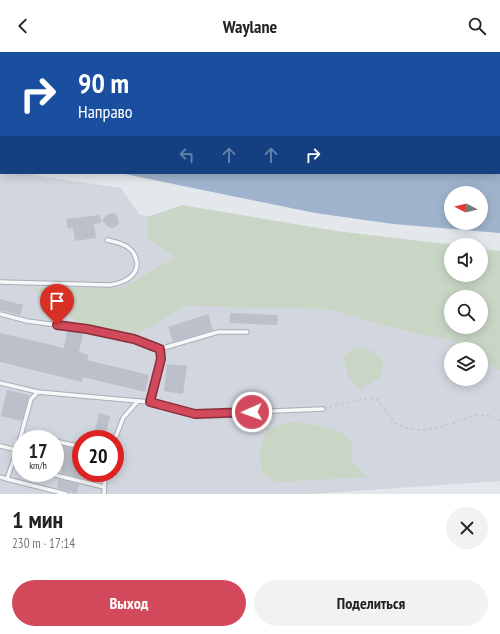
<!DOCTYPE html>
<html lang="ru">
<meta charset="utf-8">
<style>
:root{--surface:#fff;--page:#f2f2f2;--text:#222;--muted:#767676;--accent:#d1495b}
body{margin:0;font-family:"PT Sans Narrow",sans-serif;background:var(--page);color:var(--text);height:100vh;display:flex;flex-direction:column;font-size:15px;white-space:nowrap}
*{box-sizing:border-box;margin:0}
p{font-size:13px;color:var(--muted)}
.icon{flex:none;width:22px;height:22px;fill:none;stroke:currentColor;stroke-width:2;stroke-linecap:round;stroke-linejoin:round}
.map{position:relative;height:442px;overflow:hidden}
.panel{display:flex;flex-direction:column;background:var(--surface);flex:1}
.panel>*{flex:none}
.hud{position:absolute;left:0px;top:0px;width:500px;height:122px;box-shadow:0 2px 10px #0003;background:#1a4fa0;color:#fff;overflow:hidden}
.needle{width:26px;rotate:277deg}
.tools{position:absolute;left:444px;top:134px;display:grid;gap:8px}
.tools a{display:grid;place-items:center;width:44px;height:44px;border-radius:50%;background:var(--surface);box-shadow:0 2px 10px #0003;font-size:20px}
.speed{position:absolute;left:12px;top:378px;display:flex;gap:8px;font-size:20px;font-weight:700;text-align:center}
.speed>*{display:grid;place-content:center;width:52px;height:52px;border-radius:50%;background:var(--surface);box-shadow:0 2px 10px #0003;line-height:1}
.speed small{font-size:10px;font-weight:400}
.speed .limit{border:6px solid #d22;background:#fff;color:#111}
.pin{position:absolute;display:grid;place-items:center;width:34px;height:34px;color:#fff;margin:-41px -17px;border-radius:50% 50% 50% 0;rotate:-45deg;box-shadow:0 0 4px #0007}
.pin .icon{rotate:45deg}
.me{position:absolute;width:44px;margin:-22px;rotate:268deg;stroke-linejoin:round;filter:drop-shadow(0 0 3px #0008)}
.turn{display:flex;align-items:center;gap:14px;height:84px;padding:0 12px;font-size:18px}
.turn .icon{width:52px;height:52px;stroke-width:2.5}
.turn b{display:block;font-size:28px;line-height:34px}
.lanes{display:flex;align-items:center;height:38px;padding:0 12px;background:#0003;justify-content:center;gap:20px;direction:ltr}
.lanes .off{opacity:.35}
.round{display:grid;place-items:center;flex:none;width:42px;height:42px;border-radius:21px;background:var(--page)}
.overview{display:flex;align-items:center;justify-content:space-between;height:68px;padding:0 12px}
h1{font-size:24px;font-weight:700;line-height:30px}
.primary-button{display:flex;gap:8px;margin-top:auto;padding:8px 12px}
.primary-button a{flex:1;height:46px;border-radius:24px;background:var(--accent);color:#fff;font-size:16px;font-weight:700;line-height:46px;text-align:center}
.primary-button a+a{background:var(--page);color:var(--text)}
header{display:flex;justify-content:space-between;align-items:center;height:52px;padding:0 12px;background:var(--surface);font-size:18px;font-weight:700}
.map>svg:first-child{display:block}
.built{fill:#d2d6de;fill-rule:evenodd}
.green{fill:#c9d6c5;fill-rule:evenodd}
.water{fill:#9fb4cc;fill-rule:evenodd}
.building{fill:#bbc0ca}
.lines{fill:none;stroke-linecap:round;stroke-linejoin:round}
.service-casing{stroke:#a9aeb7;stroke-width:5.5}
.path{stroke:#c2c5cb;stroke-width:1.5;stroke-dasharray:3 3;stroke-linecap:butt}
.service{stroke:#f7f8fa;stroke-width:3.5}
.route-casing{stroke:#882f3b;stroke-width:10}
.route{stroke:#d1495b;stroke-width:7}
</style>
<header><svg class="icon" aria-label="back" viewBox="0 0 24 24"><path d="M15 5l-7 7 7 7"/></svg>Waylane<svg class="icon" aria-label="search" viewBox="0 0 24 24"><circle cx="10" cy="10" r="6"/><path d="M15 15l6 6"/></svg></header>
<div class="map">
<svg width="500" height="442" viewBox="0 0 500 442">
<rect width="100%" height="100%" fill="#e4e7ec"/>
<path class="built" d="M26,122L121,136L140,163L451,205V223H481L500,212V429L310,442H0V123ZM451,245H481V275H451ZM451,297H481V327H451ZM21,387H55V421H21ZM81,387H115V421H81Z"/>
<g class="green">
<path d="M182,153L336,179L455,193H451V223H481V197L500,199V319L481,306V297H467L454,289L394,276L327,257L184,254L140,281L80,272L57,256L34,236H120L138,227L175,205L147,186L148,165ZM451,245H481V275H451Z"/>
<polygon points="356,295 374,299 384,311 379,326 360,337 348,325 344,305"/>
<polygon points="293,370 321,374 340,379 353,391 350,406 366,425 277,430 262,422 260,399 267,377"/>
</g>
<path class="water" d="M0,0H500V181L393,172L315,161L120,121H499V1H1V53ZM451,141H481V171H451Z"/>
<g class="building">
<polygon points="113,161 117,163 119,170 117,174 112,176 107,174 102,168 108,162"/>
<polygon points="100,163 101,171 94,172 96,186 75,189 73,176 68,177 66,167"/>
<polygon points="0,247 23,253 20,263 0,258"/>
<polygon points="230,261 278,263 277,273 230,271"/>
<polygon points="208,262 213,278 173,290 168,275"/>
<polygon points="67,279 83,282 79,300 89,303 87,308 149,323 145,340 83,325 82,330 0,310 0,281 64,296"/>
<polygon points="167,312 187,314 183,342 164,339"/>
<polygon points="7,338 29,343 22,369 1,364"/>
<polygon points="99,361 110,364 105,387 93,387"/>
<polygon points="55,392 81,398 81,421 82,421 81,426 61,421 62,417 55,415"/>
<polygon points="59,427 79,432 77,442 57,436"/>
</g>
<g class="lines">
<g class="service-casing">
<g id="service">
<path d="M0,230L110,233C122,231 137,226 137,211C136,206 135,201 130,197C124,191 115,190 107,188"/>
<polyline points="0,262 27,269 87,277 134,287 160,297 161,307 150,350 138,349 123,366 115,387"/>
<polyline points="160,297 218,280 247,280"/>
<polyline points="0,331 38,340"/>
<polyline points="150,350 195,362 323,357"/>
<polyline points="55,389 81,395"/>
<polyline points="0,394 17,398"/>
<polyline points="47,421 104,435"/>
<polyline points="0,425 7,427 17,398 31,347 38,340 138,349"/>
<polyline points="7,427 66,442"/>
<polyline points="104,442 105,421"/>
</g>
</g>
<polyline class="path" points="329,355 369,346 378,348 395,371 409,377 425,378 451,372 472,364 487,363 500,368"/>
<use href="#service" class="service"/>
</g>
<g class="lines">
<g class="route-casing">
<polyline id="route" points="57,273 87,277 134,287 160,297 161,307 150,350 195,362 252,360"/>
</g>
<use href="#route" class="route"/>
</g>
</svg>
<div class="tools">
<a><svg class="needle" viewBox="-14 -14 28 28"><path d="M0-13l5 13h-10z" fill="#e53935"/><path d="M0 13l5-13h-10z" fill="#767676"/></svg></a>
<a><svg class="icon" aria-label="sound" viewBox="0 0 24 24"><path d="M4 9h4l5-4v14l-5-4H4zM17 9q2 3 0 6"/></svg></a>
<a><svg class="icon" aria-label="search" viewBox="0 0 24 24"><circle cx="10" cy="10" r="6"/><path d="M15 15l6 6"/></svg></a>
<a><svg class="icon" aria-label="layers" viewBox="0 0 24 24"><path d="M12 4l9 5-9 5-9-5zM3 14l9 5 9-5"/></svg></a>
</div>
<div class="speed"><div>17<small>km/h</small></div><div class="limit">20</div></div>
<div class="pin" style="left:57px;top:273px;background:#d93025"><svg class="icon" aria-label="arrive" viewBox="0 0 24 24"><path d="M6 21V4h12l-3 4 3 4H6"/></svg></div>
<svg class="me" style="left:252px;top:360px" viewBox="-20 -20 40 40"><circle r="17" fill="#d1495b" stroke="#fff" stroke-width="3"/><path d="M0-11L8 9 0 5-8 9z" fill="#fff"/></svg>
<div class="hud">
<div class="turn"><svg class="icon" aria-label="right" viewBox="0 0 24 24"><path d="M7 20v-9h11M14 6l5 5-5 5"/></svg><div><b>90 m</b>Направо</div></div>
<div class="lanes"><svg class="icon off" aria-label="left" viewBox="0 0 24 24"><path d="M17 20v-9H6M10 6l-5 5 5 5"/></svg><svg class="icon off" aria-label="ahead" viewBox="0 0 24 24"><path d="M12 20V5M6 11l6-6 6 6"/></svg><svg class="icon off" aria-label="ahead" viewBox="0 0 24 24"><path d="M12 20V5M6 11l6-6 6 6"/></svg><svg class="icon" aria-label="right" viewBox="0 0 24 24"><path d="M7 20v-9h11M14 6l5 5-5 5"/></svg></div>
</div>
</div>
<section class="panel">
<div class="overview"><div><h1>1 мин</h1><p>230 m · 17:14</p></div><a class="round"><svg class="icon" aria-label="close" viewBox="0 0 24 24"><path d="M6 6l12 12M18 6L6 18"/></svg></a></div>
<div class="primary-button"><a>Выход</a><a>Поделиться</a></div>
</section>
